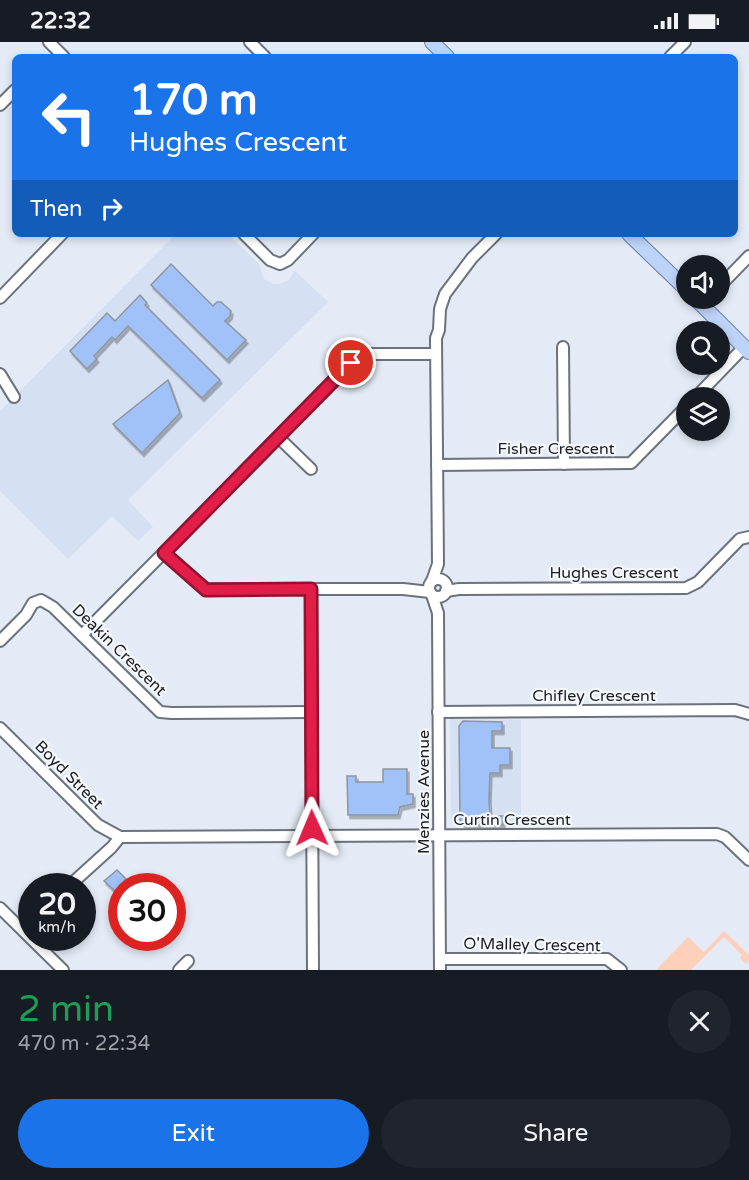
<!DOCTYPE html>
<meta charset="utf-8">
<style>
:root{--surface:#171b24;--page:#20242c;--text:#f1f3f6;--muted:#9ea1a6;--accent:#1a73e8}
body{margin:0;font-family:"Varela Round",sans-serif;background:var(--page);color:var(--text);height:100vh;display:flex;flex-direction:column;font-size:22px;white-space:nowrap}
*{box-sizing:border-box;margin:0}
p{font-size:20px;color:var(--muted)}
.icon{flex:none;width:33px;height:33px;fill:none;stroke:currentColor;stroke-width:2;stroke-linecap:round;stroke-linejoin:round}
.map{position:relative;height:928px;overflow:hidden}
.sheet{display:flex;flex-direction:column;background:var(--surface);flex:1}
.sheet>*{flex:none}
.guide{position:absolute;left:12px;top:12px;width:726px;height:183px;border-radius:9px;box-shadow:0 3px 9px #0003;background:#1a73e8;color:#fff;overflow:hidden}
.controls{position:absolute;left:676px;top:213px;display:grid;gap:12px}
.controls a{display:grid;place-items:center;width:54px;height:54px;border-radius:50%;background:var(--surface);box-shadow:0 3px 9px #0003;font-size:30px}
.speed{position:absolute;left:18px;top:831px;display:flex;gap:12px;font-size:30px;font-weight:700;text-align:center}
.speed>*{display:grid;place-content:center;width:78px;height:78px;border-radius:50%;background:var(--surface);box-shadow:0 3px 9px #0003;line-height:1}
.speed small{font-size:15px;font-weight:400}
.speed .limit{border:9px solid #d22;background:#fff;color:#111}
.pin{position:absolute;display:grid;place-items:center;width:51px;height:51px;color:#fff;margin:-26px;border:3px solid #fff;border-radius:50%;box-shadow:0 2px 6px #0007}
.me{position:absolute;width:66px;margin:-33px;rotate:359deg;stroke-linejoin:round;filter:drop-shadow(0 0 4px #0008)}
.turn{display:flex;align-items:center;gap:21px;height:126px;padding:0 18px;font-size:27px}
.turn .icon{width:78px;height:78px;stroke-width:2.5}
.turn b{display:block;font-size:42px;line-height:51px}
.then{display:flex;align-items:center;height:57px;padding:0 18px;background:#0003;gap:12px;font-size:22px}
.round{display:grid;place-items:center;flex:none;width:63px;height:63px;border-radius:32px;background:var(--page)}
.headline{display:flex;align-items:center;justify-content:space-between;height:102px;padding:0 18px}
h1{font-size:36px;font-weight:600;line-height:45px;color:#1e9e55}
.cta{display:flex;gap:12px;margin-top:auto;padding:12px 18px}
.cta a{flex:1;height:69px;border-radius:36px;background:var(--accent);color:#fff;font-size:24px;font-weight:600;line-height:69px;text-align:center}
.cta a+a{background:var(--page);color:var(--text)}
.status{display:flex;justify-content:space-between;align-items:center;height:42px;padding:0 30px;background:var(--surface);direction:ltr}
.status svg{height:16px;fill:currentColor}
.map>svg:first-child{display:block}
.built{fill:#d5e0f2}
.green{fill:#fed0bc}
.building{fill:#a0c2f9;stroke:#8f959f;stroke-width:1.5;filter:url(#shadow)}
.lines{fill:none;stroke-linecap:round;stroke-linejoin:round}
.minor-casing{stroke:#6c727c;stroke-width:14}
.major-casing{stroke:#6881aa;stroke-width:16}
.minor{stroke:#fff;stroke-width:10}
.major{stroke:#bdd3f8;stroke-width:14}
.route-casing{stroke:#92132f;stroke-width:15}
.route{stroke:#e11d48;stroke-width:10}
.labels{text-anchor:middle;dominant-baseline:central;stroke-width:4.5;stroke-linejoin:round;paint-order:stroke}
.street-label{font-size:16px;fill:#1c1e22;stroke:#f5f8fd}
</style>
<div class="status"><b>22:32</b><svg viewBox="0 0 49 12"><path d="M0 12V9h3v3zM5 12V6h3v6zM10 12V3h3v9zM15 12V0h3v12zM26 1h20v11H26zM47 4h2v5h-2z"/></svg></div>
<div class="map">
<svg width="749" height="928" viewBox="0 0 749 928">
<defs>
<filter id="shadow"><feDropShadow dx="2" dy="3.5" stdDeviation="0" flood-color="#0004"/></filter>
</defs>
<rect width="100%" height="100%" fill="#e4ebf6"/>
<g class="built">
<polygon points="176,192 228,192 259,222 264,237 274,242 280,242 289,238 294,230 294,228 328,260 128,458 153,485 138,499 112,474 68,517 0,449 0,369"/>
<polygon points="450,677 521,678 521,781 451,781"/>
</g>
<polygon class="green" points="724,889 749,913 749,919 746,922 740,916 742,913 724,895 691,928 656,928 688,895 704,910"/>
<g class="building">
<polygon points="171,222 213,264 217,260 221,260 231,269 230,274 225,279 246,298 227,318 151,243"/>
<polygon points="140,253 147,261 145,263 220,338 202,356 128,284 115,298 112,295 94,314 97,317 87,327 70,309 107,271 115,279"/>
<polygon points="168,338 180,371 142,411 113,382"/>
<polygon points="463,679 502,680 502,689 492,689 492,706 510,706 510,723 500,723 500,731 490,731 489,757 490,774 503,774 503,783 464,783 460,778 459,684"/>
<polygon points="383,727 407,727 407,752 413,752 413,762 400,765 398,773 348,773 347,734 356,734 356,740 383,740"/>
<polygon points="117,828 126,837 115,849 104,839"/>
</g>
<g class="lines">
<g class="minor-casing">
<g id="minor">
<polyline points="49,0 64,15"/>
<polyline points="250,0 265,15"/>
<polyline points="670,15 685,0"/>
<polyline points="0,63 15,48"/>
<polyline points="244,192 270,218 280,222 288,218 313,192"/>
<polyline points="720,244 749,214"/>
<polyline points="0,256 62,192"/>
<polyline points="563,305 564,422"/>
<polyline points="0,332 14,355"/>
<polyline points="695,356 744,305"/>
<polyline points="278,395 311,427"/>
<polyline points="437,423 631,421 687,364"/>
<polyline points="164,511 206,547 403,547 430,550"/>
<circle cx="438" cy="546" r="9"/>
<polyline points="432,539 438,522 436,296 439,288 440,267 445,252 472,216 496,192"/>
<polyline points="311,547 313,928"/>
<polyline points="446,549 459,547 686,546 698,540 740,497 749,495"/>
<polyline points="432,553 438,571 440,928"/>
<polyline points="82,593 358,315 363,312 436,312"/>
<polyline points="0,599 26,573 33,561 41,558 53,565 160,670 172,671 311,670"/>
<polyline points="438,670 735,668 749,672"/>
<polyline points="0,686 98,783 120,795 717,792 725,795 749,818"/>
<polyline points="69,844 112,805 120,795"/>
<polyline points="0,866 63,928"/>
<polyline points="440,917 607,917 621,928"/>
<polyline points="179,928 188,919"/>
</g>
</g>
<g class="major-casing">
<g id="major">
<polyline points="432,0 447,15"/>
<polyline points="629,192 687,248"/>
<polyline points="695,256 749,310"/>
</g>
</g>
<use href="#minor" class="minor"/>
<use href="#major" class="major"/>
</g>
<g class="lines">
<g class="route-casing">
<polyline id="route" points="312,786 311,547 206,548 164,511 351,321"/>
</g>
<use href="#route" class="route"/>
</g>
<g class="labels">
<g class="street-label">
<text x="556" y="407">Fisher Crescent</text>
<text x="614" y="531">Hughes Crescent</text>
<text transform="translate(119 608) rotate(44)">Deakin Crescent</text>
<text x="594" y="654">Chifley Crescent</text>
<text transform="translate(69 733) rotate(45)">Boyd Street</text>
<text transform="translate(424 750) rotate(-90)">Menzies Avenue</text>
<text x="512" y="778">Curtin Crescent</text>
<text transform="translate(532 903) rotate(1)">O'Malley Crescent</text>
</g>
</g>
</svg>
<div class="controls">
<a><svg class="icon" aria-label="sound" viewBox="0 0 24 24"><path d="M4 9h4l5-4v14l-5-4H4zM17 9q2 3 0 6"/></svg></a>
<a><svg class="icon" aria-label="search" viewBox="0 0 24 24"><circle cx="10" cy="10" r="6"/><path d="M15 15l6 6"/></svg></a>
<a><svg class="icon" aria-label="layers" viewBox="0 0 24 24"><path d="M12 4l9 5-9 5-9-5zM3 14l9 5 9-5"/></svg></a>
</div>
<div class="speed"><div>20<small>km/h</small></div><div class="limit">30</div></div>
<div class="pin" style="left:351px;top:321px;background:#d93025"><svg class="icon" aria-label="arrive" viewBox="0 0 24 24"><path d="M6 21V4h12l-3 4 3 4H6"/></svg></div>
<svg class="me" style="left:312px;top:786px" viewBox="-20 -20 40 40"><path d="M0-17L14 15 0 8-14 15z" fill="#e11d48" stroke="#fff" stroke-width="4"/></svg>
<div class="guide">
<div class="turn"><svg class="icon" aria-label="left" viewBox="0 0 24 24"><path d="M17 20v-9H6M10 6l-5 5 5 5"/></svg><div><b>170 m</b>Hughes Crescent</div></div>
<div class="then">Then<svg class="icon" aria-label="right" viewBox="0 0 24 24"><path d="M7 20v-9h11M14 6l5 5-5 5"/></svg></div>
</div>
</div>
<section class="sheet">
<div class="headline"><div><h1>2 min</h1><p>470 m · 22:34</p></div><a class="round"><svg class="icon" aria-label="close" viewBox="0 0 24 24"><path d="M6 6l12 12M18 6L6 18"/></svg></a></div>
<div class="cta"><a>Exit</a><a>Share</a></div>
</section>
